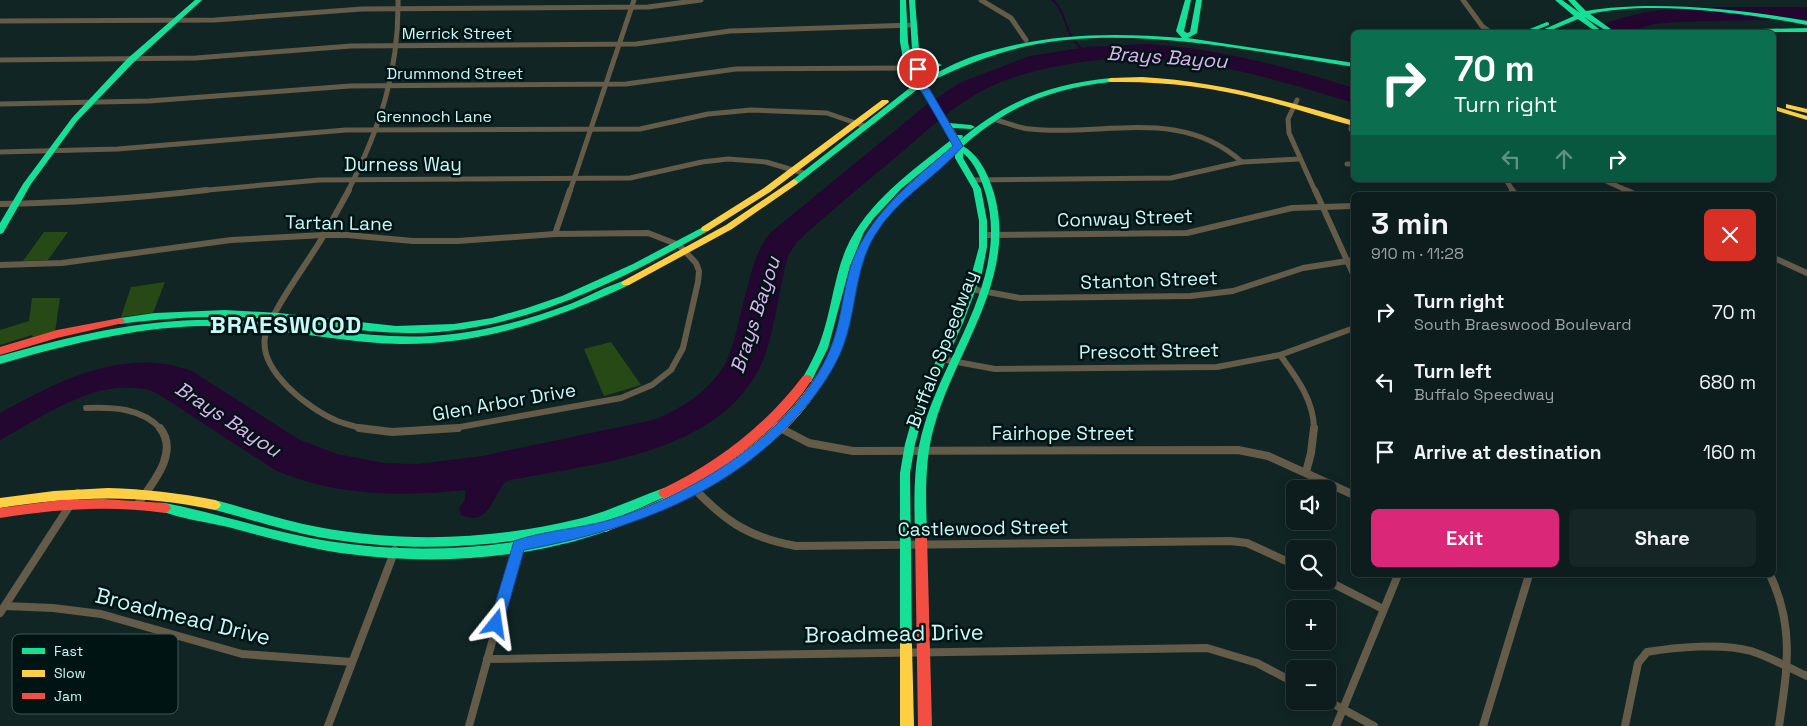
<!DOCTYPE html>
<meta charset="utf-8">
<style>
:root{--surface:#0d1c1c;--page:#162525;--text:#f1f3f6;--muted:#9aa1a3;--line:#2d3a3b;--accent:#db2777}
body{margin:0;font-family:"Space Grotesk",sans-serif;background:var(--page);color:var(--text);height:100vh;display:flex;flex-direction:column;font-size:19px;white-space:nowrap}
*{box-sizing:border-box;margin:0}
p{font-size:16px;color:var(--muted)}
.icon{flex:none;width:28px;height:28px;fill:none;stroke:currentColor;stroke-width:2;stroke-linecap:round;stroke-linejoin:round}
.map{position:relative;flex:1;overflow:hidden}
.sheet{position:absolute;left:1351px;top:192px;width:425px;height:385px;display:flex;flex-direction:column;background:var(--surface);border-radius:8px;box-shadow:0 2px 12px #0003,0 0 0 1px var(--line)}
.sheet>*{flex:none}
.top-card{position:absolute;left:1351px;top:30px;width:425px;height:152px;border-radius:8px;box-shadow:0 2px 12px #0003,0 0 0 1px var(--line);background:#0b6e4f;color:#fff;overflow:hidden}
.controls{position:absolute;left:1286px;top:480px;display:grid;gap:10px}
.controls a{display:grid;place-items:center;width:50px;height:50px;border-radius:8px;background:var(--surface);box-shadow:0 2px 12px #0003,0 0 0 1px var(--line);font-size:25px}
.pin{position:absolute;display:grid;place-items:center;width:42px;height:42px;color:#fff;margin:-21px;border:2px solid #fff;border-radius:50%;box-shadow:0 1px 5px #0007}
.me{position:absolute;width:55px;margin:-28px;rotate:15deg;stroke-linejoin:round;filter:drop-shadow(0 0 4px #0008)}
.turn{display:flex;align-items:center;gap:18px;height:105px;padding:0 20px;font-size:22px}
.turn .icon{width:65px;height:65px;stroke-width:2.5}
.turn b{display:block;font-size:35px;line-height:42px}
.lanes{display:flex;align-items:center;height:48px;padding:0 20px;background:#0003;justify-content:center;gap:25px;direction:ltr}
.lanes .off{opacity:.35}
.round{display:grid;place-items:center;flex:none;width:52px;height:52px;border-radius:8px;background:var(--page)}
.head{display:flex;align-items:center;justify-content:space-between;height:85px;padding:0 20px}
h1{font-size:30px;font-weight:700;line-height:38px}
.primary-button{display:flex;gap:10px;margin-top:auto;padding:10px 20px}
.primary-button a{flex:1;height:58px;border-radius:8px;background:var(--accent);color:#fff;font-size:20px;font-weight:700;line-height:58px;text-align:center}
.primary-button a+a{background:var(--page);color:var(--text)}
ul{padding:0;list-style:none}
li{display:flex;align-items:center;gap:15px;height:70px;padding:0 20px}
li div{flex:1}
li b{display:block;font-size:19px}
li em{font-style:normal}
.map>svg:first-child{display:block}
.green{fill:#264916}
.water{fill:#230730}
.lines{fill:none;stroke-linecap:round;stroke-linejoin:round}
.stream{stroke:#230730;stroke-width:2}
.street-far2{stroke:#645b49;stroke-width:5}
.street-far1{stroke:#645b49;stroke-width:6}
.street{stroke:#645b49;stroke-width:8}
.fast{fill:#16e098;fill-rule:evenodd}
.slow{fill:#ffcf43;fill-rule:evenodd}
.jam{fill:#f24e42;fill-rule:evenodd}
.route{fill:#1a73e8;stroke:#114b97}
.labels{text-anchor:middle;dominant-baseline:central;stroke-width:5;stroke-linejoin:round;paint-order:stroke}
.far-street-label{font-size:16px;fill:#c8f9f9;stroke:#001414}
.street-label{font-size:19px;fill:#c8f9f9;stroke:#001414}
.water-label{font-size:20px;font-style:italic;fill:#e0b0f4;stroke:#001414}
.near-street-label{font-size:22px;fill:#c8f9f9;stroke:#001414}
.district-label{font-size:24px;font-weight:bold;letter-spacing:1px;fill:#c8f9f9;stroke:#001414}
.key{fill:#001414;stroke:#3c5959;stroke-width:1}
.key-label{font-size:14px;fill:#c8f9f9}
</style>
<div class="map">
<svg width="1807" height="726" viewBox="0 0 1807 726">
<rect width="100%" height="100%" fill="#112525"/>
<g class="green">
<polygon points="44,232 68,232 48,260 23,261"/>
<polygon points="165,282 153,313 121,317 131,287"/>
<polygon points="32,298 60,298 55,332 33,337 32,335 0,345 0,330 29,321"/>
<polygon points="611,342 641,385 604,396 584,349"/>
</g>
<g class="water">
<path d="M1703,7H1807V19L1678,22L1654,24L1628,32H1588C1624,12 1662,9 1703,7Z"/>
<path d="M1146,44C1219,48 1285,67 1354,88V103C1250,72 1168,45 1058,66C1027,72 996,81 970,98C943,114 920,137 896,157C863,185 828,213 796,243L788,256C778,291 774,343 757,373C710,456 590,464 506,481C493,495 489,528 461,515L459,508L465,500V490C401,497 335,496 275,470L169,401C163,397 156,392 149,390C96,377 44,416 0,440V413C59,381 124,346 192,371L298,439L337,454L384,463L418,464L482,456L653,420C682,409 711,390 726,362C735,345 742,305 748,285C753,266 757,249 770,233L925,106L959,83L1030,56L1087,47Z"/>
</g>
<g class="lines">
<path class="stream" d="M1053,0C1068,14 1064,35 1081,48"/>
<g class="street-far2">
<polyline points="981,0 1011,18 1026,40"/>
<polyline points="1463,0 1482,26 1490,32"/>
<polyline points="0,21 215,20 362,9 648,7 701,0"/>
<polyline points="0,60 196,58 351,46 636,44 730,31 913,25"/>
<polyline points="1297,100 1288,119 1289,133 1315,191"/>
<polyline points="0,104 149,101 350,86 626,84 736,69 909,68"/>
<path d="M993,119C1005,122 1018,128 1030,129C1104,137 1180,106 1242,162"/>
<polyline points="1352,124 1351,129 1354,135"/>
<polyline points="0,152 118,149 346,130 640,129 708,114 751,110 827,113 864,126"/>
<polyline points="1347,164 1354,164"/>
<polyline points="974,180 1171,178 1242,162 1300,159"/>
<polyline points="1506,180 1513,191"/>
<polyline points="1604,180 1628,191"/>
<polyline points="197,191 319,180 630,178 702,162 728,159 766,162 803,173"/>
<path d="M348,191C380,128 399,71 398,0"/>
<polyline points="570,191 634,0"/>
</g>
<g class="street-far1">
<polyline points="1315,190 1354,276"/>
<polyline points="1512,190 1516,195"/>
<polyline points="1625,190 1637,195"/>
<path d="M0,204C70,203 138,198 207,190"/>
<polyline points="555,234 570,190"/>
<path d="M324,235C309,261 270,312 265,337C259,371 308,408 335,420C344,424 354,426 364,429"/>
<polyline points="324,235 349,190"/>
<polyline points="324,235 347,235 413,241 458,241 555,234 648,233 679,245 696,263 699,271 698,282 683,348 671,370 652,385 621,398 449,429"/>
<polyline points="984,235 1187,233 1292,208 1354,206"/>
<polyline points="1774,258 1807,273"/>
<polyline points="0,265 62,263 231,240 324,235"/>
<polyline points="971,289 1020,298 1191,296 1233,291 1303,268 1354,260"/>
<path d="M1280,355C1296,377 1314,400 1314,429"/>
<polyline points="941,359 995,369 1217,367 1280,355 1354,328"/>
<path d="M86,408C113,407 142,408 161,429"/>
<polyline points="771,422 782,429"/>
</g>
<g class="street">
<polyline points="359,428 392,432 458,428"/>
<polyline points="780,428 809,443 853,451 1238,450 1268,456 1354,495"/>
<polyline points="1306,472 1311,453 1314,428"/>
<path d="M688,482C722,519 746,537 796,546L1231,541L1247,543L1295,565"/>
<path d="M137,505C151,485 180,453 160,428"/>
<path d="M1770,575C1795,627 1787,671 1779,726"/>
<polyline points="1328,581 1383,609"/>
<polyline points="5,606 53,608 101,614 242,654 352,662"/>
<polyline points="0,613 78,493"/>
<polyline points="487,659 1207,648 1257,663 1295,683"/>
<polyline points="1328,701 1374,726"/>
<polyline points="328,726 395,550"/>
<polyline points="469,726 519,544"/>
<polyline points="1336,726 1398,575"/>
<polyline points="1483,726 1529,575"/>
<path d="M1625,726L1638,663L1647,652C1676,647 1722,643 1751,651C1770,657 1789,668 1807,676"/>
</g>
<g class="fast">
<polygon points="195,0 202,0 133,63 77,121 31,184 3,233 0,234 0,223 23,184 72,118 127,59"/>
<path d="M900,0H906L908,42L913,67L909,0H915L920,62L938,63L942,65L938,67L921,66L922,80C939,72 956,62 974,56C1045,33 1109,32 1182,38L1176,31L1185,0H1191L1184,31L1187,33L1190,32L1196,0H1202L1197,33L1188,38L1354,63V67C1253,51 1128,24 1027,46C991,54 957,68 925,84L949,123L971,125L975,127L971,129L953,128L957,135H962L963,137L959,141C1005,101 1050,84 1111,78L1115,80L1111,82C1051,88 1009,106 963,146C980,156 988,174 994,193C1018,278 956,348 934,427C924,462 926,500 927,536L925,540L921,541L917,540L915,536C914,500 913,461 924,426C946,351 1009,278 986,195C981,179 976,164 963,153V158L981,189L987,221V247L982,273L963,323L926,405L915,444L910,473L912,645L910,649L906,651L902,649L900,645V473L905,444L916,405L953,323L972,273L979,247V221L973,189L955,158V154C922,183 882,210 866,252C857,276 855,302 849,327L844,330L839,327L853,263L869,230L896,196L953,146L901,189L874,218L864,232L850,266L828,348L811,382H803L802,379C811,363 819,348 824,330C832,304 835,275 846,249C867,202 912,171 951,140L919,88L797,184L794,185L790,182L916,83L904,64L900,42Z"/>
<path d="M1555,0H1562L1580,13L1568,0H1575L1586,11C1651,0 1741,9 1807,21V25C1745,13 1651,0 1590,14L1615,32H1608L1584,17L1603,32H1596L1578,19L1547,32H1539L1540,31L1574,16Z"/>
<polygon points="1547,22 1549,23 1549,25 1531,32 1522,32"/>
<polygon points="1807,28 1807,32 1714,32 1718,30"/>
<path d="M705,226L709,229L708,231C617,282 521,332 414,333C363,334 311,322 260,318C213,315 166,318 120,324L115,321L120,318L155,313L225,310L279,313L396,326L454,324L492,318L527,308L562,296L633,264Z"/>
<path d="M626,280L629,281L631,283L629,285C557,319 481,345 400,344C333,342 268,325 200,326C132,328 65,345 0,364V356C74,335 150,317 227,320C295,322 363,340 431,336C479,333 526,321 570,304C589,296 607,286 626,280Z"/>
<path d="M664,488L668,490L670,493L668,496C650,503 633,512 615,518C520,548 417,555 318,537C283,530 249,519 215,510L211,508L209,505L211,502L215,500C249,509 283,521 318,527C404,543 493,540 578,519C608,512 635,498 664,488Z"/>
<path d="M165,503C220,514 273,532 328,541C422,556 515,548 606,522L610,524L612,527L610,530C521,562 420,566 328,551C294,545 261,536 228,527C206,522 182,519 161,511L159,508L161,505Z"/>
</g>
<g class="slow">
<path d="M1142,77C1215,81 1284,100 1354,121V126C1323,118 1293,107 1262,100C1212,87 1163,81 1111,82L1107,80L1111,78Z"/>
<polygon points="882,100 888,100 889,102 770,192 708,231 702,231 701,229 702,227 764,188"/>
<polygon points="1786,104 1807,109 1807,113 1786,108"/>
<polygon points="1774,106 1807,116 1807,120 1774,110"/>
<polygon points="794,179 798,182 797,184 732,229 629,285 623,285 621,283 623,281 726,225"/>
<path d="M844,324L849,327C844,340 839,354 833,366C787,453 698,498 610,530L606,532L602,530L600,527L602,524C689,491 774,448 823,365C829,354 834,340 839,327Z"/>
<path d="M108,488C144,489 179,493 215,500L219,502L221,505L219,508L215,510C140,494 76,496 0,508V498L54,491Z"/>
<polygon points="906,639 910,641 912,645 914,726 900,726 900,645 902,641"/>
</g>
<g class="jam">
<polygon points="120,318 123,319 125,321 123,323 57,338 0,355 0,347 57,330"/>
<path d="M807,375L811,376L812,379C785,425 714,480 664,498L660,496L658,493L660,490C717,463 765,426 803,376Z"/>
<path d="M103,499L165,503L169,505L171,508L169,511L165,513C109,505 55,509 0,518V508L61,500Z"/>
<polygon points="921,531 925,532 927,536 932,726 918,726 915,536 917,532"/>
</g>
</g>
<path class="route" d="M918,67L922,69L923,78L963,146C936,178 897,198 875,235C853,271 857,316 840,354C830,376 815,396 800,413C730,495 627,531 524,550L503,624L501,628L496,630L491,628L489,624L514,541C543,531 576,529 606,521C689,497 794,434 829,352C840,327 842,298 849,272C865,216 912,182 953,146L914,78V69Z"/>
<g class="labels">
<g class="far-street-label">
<text x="457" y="33">Merrick Street</text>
<text x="455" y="73">Drummond Street</text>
<text x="434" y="116">Grennoch Lane</text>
</g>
<g class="street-label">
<text x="403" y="164">Durness Way</text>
<text transform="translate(1125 218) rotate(-2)">Conway Street</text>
<text transform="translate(339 223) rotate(1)">Tartan Lane</text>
<text transform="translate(1149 280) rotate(-2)">Stanton Street</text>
<text transform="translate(942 349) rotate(-69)">Buffalo Speedway</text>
<text transform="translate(1149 351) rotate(-1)">Prescott Street</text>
<text transform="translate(504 402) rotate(-10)">Glen Arbor Drive</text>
<text x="1063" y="433">Fairhope Street</text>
<text transform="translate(983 528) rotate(-1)">Castlewood Street</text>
</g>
<g class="water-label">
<text transform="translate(1167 57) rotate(4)">Brays Bayou</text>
<text transform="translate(755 315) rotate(-72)">Brays Bayou</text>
<text transform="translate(228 419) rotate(33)">Brays Bayou</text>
</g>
<g class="near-street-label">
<text transform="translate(183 616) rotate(14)">Broadmead Drive</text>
<text transform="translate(894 633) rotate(-1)">Broadmead Drive</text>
</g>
<g class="district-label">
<text x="286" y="324">BRAESWOOD</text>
</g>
</g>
<rect x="12" y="634" width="166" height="80" rx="8" class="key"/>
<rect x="22" y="648" width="23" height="6" fill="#16e098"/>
<rect x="22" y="670" width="23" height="7" fill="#ffcf43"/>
<rect x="22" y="693" width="23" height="6" fill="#f24e42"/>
<g class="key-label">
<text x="54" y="656">Fast</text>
<text x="54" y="678">Slow</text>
<text x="54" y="701">Jam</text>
</g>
</svg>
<div class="controls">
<a><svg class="icon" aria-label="sound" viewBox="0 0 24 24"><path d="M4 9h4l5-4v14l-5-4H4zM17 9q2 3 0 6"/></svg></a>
<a><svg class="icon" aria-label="search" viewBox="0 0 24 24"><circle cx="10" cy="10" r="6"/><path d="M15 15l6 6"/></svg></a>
<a>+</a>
<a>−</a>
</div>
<div class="pin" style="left:918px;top:69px;background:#d93025"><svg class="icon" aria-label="arrive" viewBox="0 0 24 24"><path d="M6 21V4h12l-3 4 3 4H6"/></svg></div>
<svg class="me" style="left:496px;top:624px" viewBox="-20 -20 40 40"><path d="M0-17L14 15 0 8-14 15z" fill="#1a73e8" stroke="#fff" stroke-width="4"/></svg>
<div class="top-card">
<div class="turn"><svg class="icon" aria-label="right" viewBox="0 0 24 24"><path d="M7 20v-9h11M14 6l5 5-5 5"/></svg><div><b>70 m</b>Turn right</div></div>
<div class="lanes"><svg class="icon off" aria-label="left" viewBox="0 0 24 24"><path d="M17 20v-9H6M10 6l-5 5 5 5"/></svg><svg class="icon off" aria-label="ahead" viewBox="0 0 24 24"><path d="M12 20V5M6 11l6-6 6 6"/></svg><svg class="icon" aria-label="right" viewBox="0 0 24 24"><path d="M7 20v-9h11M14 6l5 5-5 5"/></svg></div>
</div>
<section class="sheet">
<div class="head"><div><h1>3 min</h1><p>910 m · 11:28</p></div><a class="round" style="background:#d93025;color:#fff"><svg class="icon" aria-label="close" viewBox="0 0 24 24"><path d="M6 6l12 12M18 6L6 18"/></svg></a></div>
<ul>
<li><svg class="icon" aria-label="right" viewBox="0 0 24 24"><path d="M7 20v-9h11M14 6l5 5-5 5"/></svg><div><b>Turn right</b><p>South Braeswood Boulevard</p></div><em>70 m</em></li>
<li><svg class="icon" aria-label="left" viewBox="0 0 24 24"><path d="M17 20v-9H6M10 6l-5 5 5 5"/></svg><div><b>Turn left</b><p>Buffalo Speedway</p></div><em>680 m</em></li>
<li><svg class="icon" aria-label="arrive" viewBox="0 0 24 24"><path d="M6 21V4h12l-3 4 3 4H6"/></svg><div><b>Arrive at destination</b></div><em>160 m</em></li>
</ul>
<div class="primary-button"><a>Exit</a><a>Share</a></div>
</section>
</div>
